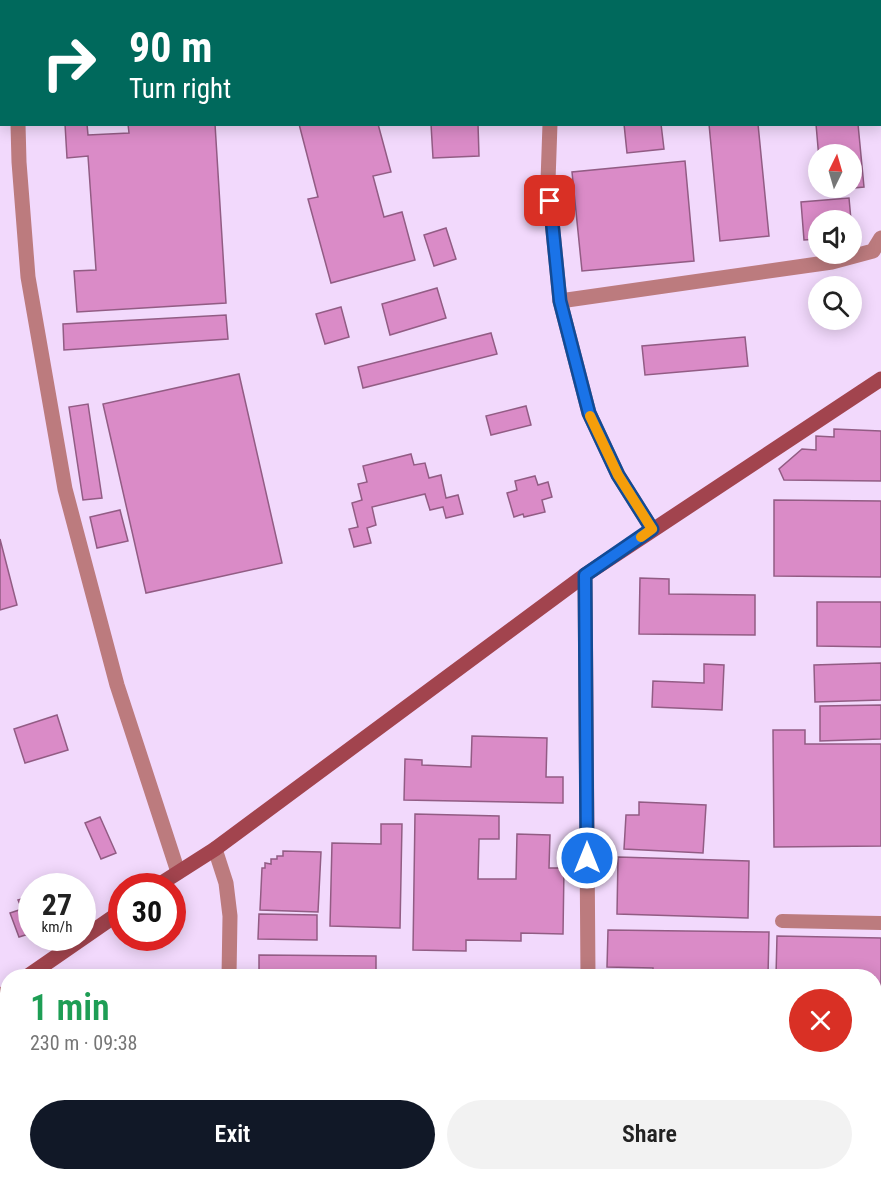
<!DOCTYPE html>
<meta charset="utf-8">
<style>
:root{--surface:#fff;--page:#f2f2f2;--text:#222;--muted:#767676;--accent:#111827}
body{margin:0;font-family:"Roboto Condensed",sans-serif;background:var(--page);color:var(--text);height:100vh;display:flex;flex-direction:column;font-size:22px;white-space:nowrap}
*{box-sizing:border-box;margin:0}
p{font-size:20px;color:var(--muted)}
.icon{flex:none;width:33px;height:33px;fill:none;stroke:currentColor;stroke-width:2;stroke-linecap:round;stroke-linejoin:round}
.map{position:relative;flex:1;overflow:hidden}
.sheet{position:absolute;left:0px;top:969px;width:882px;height:212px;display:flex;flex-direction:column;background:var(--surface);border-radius:24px 24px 0 0;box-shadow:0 3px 15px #0003}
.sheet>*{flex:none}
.hud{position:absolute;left:0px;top:0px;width:882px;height:126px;box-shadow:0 3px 15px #0003;background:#00695c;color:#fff;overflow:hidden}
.needle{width:39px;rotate:5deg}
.controls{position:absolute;left:808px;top:144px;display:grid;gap:12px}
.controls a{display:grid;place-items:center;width:54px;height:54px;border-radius:50%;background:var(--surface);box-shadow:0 3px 15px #0003;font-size:30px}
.speed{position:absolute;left:18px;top:873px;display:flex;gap:12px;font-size:30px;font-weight:700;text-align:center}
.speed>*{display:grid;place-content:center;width:78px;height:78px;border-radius:50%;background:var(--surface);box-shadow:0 3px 15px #0003;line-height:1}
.speed small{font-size:15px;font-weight:400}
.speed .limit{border:9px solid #d22;background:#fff;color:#111}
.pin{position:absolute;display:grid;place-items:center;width:51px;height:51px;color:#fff;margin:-26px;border-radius:12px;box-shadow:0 3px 9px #0006}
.me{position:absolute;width:66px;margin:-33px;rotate:0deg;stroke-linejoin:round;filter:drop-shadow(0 0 4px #0008)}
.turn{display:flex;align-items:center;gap:21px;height:126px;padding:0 30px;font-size:27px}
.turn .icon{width:78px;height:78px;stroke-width:2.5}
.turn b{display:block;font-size:42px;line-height:51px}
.round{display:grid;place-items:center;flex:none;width:63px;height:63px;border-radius:32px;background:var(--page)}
.headline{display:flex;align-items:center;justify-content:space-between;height:102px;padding:0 30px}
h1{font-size:36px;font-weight:600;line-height:45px;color:#1e9e55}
.action{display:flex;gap:12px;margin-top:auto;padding:12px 30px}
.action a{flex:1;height:69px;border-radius:36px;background:var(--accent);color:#fff;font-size:24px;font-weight:600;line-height:69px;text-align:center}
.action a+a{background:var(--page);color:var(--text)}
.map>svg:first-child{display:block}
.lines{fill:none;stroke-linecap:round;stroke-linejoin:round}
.stream{stroke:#a4dc8b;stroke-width:6}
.building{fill:#da8bc7;stroke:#925c84;stroke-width:1.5}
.lane{stroke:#bc7b7e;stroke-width:14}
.street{stroke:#bc7b7e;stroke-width:15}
.secondary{stroke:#a2444e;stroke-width:15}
.route-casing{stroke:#114b97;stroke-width:15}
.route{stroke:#1a73e8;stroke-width:10}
.slow{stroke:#f59e0b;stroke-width:10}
</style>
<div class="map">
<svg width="881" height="1180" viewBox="0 0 881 1180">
<rect width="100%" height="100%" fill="#f2d9fc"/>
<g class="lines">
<g class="stream">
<polyline points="838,1173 841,1180"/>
<polyline points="771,1180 789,1173"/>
</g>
</g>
<g class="building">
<polygon points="53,0 206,0 53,2"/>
<polygon points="292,0 475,0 292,2"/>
<polygon points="628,0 674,0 675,2 629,2"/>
<polygon points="821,0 846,0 846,2 805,2"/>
<polygon points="65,124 87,124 88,135 129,133 128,124 215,124 226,303 77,312 74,271 96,270 88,156 67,158"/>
<polygon points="299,124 378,124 391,172 373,176 384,217 402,212 415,260 331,283 308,199 318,197"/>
<polygon points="431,124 478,124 479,156 433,158"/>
<polygon points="624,124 661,124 664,149 627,153"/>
<polygon points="709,124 758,124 769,236 720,241"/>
<polygon points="816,124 858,124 864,187 822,191 822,188 852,188 852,154 819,154 819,159"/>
<polygon points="685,161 694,261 582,271 572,172"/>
<polygon points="849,198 851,220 819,220 819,239 804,240 801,202"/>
<polygon points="446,228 456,259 434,266 424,235"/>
<polygon points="437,288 446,318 390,335 382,304"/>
<polygon points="341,307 349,337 325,344 316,314"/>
<polygon points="226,315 228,339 64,350 63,324"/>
<polygon points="491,333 497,354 363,388 358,367"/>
<polygon points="745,337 748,366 645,375 642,346"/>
<polygon points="239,374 282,563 146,593 103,404"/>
<polygon points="88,404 102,498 83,500 69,407"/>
<polygon points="526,406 531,425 491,435 486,416"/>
<polygon points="834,429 881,431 881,481 784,480 779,469 802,449 816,450 816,436 834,437"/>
<polygon points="411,454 414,465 425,463 429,478 441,475 446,498 458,495 463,514 446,518 443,507 430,510 425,494 372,507 376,525 367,528 371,543 354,547 349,529 358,527 352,503 362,500 358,484 367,482 363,466"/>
<polygon points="535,476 538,485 548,482 552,497 542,500 545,512 524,517 523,514 514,517 507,493 517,490 515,481"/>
<polygon points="774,500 881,501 881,577 774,576"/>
<polygon points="120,510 128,541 97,548 90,517"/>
<polygon points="0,539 17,605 0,610"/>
<polygon points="640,578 669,579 669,594 755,595 755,635 639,634"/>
<polygon points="817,602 881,602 881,647 817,646"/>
<polygon points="881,663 881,700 815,702 814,665"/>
<polygon points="704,664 724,665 722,710 652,707 653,681 704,683"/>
<polygon points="881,705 881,739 820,741 820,706"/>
<polygon points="57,715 68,750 25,763 14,729"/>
<polygon points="773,730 805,730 805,744 881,744 881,846 774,847"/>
<polygon points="472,736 547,738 546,777 563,777 563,803 404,800 405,759 422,760 422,765 471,767"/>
<polygon points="639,802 706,805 703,853 624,849 626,815 639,815"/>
<polygon points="415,814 499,816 499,839 479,839 478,879 516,879 517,834 550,835 549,868 564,868 563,934 521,933 521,941 466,940 466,951 413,950"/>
<polygon points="100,817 116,853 101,859 85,823"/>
<polygon points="381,824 402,824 400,928 330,926 332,843 381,844"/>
<polygon points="283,851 321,852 318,912 260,910 262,868 265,868 265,863 271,864 271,859 277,859 277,856 283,856"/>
<polygon points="618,857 749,861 748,918 617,914"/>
<polygon points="32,896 32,933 19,937 10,913 22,909 18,900"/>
<polygon points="259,914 317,915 317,940 258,939"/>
<polygon points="608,930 769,932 768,976 653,976 653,968 607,967"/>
<polygon points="777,936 881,938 881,1044 874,1044 874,976 776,976"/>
<polygon points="259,955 376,956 376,976 259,976"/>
<polygon points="8,1047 8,1082 0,1081 0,1054 7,1055"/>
<rect x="874" y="1056" width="7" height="25"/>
<polygon points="874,1108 881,1109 881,1140 874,1140"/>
<polygon points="874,1155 881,1155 881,1180 872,1180 872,1173 874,1173"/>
<rect x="260" y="1173" width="140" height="7"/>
<rect x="408" y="1173" width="24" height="7"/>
<polygon points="455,1173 494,1173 494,1180 454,1180"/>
<polygon points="622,1173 693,1173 696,1180 625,1180"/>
</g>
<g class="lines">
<polyline class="lane" points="782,921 881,923"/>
<g class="street">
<polyline points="879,0 879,2"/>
<polyline points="19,2 19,0"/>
<polyline points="558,2 558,0"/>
<polyline points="880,26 881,34"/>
<polyline points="18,124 19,162 28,277 65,489 117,685 178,872"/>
<polyline points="550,124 548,181 560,301 589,413 618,475 652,529"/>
<polyline points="560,301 832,262 873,251 881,238"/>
<polyline points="585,575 588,976"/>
<polyline points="215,849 226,883 230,916 229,976"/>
<polyline points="874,1094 881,1094"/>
<polyline points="219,1180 219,1173"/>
<polyline points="538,1180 554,1173"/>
</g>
<g class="secondary">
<polyline points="157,886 215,849 585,575 881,379"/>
<polyline points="28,976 122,911"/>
<polyline points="0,996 8,991"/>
</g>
</g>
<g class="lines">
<g class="route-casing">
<polyline id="route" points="550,201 560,301 589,413 618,475 652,529 585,575 587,858"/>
</g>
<use href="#route" class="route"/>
<polyline class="slow" points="590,416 618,475 652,529 641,537"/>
</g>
</svg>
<div class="controls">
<a><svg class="needle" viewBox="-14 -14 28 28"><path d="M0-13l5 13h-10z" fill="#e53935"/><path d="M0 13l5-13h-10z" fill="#767676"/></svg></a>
<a><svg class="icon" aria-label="sound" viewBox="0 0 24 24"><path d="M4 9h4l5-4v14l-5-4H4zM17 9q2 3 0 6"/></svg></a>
<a><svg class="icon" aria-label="search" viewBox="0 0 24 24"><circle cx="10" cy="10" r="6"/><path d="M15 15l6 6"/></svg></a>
</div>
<div class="speed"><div>27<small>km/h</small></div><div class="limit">30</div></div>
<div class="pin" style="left:550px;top:201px;background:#d93025"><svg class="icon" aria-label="arrive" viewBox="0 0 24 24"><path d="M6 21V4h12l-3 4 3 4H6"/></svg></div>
<svg class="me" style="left:587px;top:858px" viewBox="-20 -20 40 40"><circle r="17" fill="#1a73e8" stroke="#fff" stroke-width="3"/><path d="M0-11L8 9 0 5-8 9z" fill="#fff"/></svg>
<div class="hud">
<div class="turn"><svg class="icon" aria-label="right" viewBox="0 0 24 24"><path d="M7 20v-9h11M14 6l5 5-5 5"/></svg><div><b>90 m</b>Turn right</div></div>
</div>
<section class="sheet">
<div class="headline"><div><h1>1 min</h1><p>230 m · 09:38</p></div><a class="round" style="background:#d93025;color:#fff"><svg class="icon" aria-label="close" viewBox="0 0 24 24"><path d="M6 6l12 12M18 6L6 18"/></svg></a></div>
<div class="action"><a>Exit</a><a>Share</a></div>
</section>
</div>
